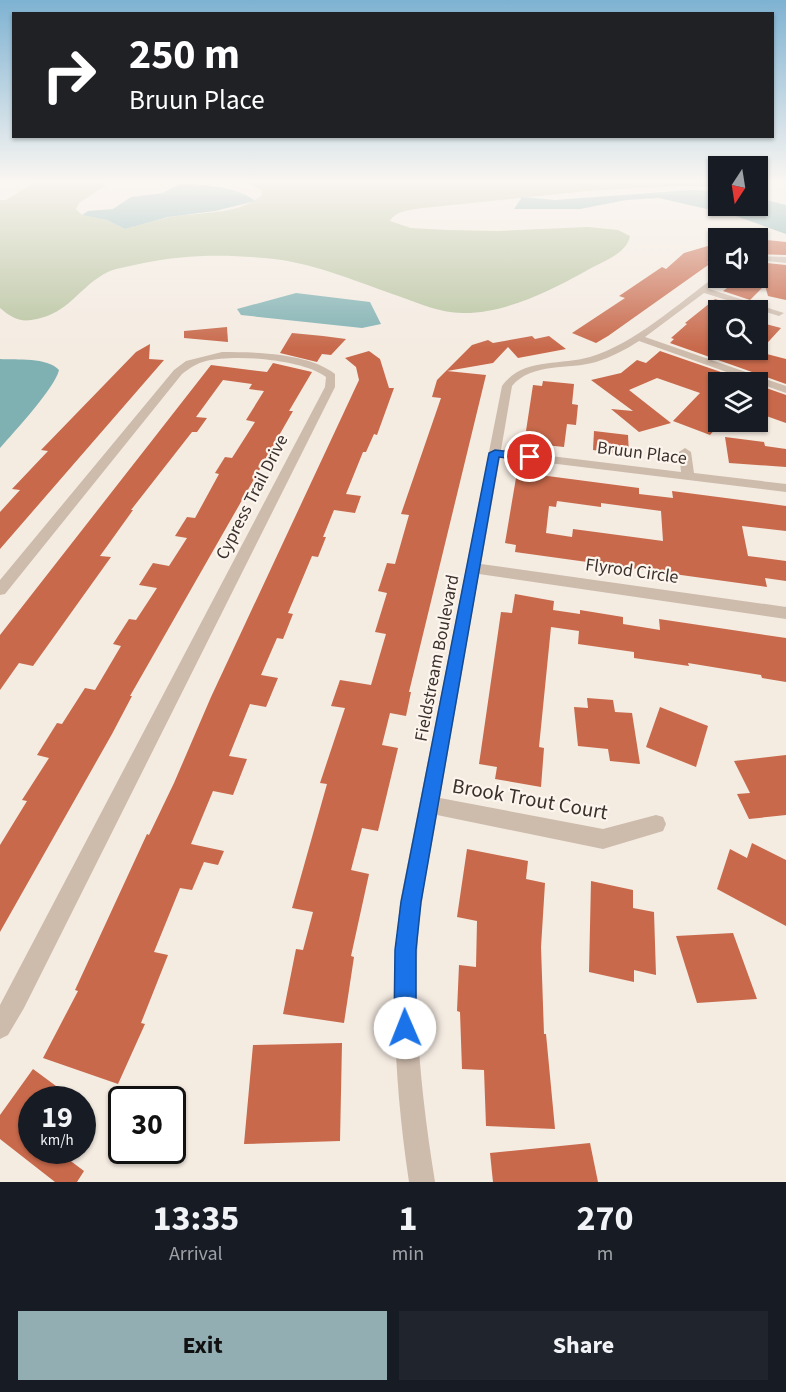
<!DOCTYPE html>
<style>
:root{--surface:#171b24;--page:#20242c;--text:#f1f3f6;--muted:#9ea1a6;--accent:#92aeb2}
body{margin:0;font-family:"Source Sans 3",sans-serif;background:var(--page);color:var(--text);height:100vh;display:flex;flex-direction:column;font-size:22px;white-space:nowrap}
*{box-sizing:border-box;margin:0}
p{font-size:20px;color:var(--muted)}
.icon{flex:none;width:33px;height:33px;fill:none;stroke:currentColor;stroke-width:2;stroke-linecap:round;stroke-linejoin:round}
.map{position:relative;height:1182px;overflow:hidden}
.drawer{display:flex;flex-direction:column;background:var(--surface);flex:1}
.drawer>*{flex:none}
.guide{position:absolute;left:12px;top:12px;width:762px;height:126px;border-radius:0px;box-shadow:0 2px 4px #0004;background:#202124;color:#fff;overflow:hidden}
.needle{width:39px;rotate:192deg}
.tools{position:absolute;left:708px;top:156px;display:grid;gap:12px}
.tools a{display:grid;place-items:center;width:60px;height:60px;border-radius:0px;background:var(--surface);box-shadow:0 2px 4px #0004;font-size:30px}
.speed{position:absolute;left:18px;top:1086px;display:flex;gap:12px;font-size:30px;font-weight:700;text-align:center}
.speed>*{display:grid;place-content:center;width:78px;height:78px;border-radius:50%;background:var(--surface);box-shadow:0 2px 4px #0004;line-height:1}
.speed small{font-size:15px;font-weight:400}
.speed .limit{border:3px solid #111;border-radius:9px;background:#fff;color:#111}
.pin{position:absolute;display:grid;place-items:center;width:51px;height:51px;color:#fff;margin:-26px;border:3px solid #fff;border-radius:50%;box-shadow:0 2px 6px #0007}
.me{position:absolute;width:66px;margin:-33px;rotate:359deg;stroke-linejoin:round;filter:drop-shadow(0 0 4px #0008)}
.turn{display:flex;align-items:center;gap:21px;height:126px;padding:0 18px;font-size:27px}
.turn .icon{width:78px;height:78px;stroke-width:2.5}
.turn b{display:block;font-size:42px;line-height:51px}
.eta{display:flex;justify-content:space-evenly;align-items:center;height:102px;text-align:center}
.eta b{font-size:36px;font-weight:700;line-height:42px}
.primary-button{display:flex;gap:12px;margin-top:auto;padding:12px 18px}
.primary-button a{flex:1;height:69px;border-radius:0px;background:var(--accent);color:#111;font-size:24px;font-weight:700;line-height:69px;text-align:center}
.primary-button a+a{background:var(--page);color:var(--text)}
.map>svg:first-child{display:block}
.green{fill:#b8c4a0}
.water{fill:#7fb0b2}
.building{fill:#c8694b;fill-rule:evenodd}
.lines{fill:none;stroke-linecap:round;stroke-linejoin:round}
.minor{fill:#cdbbac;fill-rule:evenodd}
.route{fill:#1a73e8;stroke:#114b97;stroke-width:1.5}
.labels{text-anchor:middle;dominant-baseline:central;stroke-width:4.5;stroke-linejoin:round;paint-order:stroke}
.street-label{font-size:18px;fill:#3b302b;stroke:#fbf5ee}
.near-street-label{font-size:21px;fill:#3b302b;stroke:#fbf5ee}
</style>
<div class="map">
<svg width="786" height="1182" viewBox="0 0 786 1182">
<rect width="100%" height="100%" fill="#f4ebe1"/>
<path class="green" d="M35,182H104L105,186L79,203L76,209L82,215L107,220L125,229C139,225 152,221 166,218C196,211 237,217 262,195L261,190L247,182H718V187L684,186L587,191L423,208C412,210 396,210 390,221L411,228L447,230L498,231L588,227L618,230L630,236C627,254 601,262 586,271C550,291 504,314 462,313C441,313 421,304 401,297C360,283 317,264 274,259C228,254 185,254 139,264C127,267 114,268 104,274C78,289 69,312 37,319C20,323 12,318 0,308V200H6Z"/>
<g class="water">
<path d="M180,184C201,184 239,187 255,201L215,211L168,217L125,229L107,220L82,215L88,211L113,209L131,197L163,193Z"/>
<polygon points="692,190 718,192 718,206 758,206 758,198 786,205 786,234 733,215 659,198 626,200 580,209 514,209 522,197 555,200"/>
<polygon points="296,293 370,302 381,324 362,328 241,315 237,309"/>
<path d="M0,359C17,360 47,357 59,370C55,388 14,432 0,448Z"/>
</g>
<g class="building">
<polygon points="758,239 786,242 786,255 758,254"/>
<polygon points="718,243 718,255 707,263 711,263 608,336 596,343 572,333 625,298 619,296 662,267 666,269 684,253"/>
<polygon points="758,262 786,265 786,300 768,296"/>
<polygon points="739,279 764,286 750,300 723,291"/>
<polygon points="715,299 742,307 738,310 718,310 718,350 758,351 758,322 781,328 759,352 786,359 786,384 670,343 674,339 671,338 687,324 685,323"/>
<polygon points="227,327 228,342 184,338 184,331"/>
<polygon points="292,333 323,336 346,339 331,355 322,354 317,362 280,353"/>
<polygon points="532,336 535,339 549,336 566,349 518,358 508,347 493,363 447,371 486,375 409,692 411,692 406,716 390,713 382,745 398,748 378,831 362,828 351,870 369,874 351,956 354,957 344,1023 283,1014 296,949 303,950 313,912 292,908 327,784 320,783 345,708 331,706 340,680 371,685 386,634 375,632 387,593 378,591 387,563 395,564 409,515 401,514 441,398 432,397 437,380 472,345 488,340 493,343"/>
<polygon points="150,344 149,359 164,360 0,549 0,512 20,490 12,489 48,451 41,450 136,352"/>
<polygon points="369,351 380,359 389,388 394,388 377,435 374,434 366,452 363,452 346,494 361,496 355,513 334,510 323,537 326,537 318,557 312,556 288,613 293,614 283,639 277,638 261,675 278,678 266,707 250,704 229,756 247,759 233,795 213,791 191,844 224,851 218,865 204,862 192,890 180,888 154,952 168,955 141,1023 145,1024 118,1084 43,1058 78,991 75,990 147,834 149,835 174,783 211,697 359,380 356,367 345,358"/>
<polygon points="660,351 750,382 718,382 718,426 710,435 673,421 700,393 657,378 629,390 671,423 639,432 611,409 633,411 591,380 621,373 637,360 646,363"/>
<polygon points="273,363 312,372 289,411 293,411 130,696 132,696 112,734 0,932 0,845 27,801 22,800 49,758 37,755 57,723 62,724 85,688 95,690 121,646 113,644 129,619 136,620 157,588 139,585 153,563 169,566 187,538 175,536 187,517 195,518 219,474 215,473 225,457 232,458 255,422 246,420 264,391 249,389 252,384 223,380 196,417 207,418 197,432 192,432 131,510 133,510 100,556 111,557 33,666 19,663 0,690 0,635 211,365 267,372"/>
<polygon points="543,381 574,384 572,404 578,405 576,425 567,424 564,447 535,444 536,433 526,431 533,385 542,386"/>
<polygon points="758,385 786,395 786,423 758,413"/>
<polygon points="594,431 628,435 629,455 593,450"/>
<polygon points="725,437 764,442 765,446 786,449 786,467 729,463"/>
<path d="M517,472L639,488V494L673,498L672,491L786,506V531L742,526L748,556L786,561V581L765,578L767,587L515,552L516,545L505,543ZM557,501L601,507V503L661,511L663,541L573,529L572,537L546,533L549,506L556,507Z"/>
<polygon points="515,594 554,601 553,610 580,614 580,610 623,617 623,624 660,630 659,619 786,638 786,682 762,678 761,675 688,663 689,666 634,658 634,652 578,644 579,631 551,627 539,747 544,748 541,787 495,779 497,767 479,764 501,612 512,613"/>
<polygon points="587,698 613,700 615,712 632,713 640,764 610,761 608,749 578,746 574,707 588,708"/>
<polygon points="660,707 708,726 696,767 646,747"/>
<polygon points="786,755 786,815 749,819 737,794 750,793 734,761"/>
<polygon points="752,843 786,860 786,926 717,889 730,849 747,858"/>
<polygon points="467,849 528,861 526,879 545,883 541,947 544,1034 546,1034 555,1129 486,1126 484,1070 462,1069 460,1012 457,1011 459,965 476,967 477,921 457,917"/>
<polygon points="591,881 633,890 633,908 654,912 656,975 634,970 634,982 589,972"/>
<polygon points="733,933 757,999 697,1003 676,936"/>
<polygon points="342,1043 340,1141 244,1144 253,1045"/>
<polygon points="33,1069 75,1100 32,1100 32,1150 73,1150 68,1159 84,1171 77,1182 55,1182 0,1139 0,1115"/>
<polygon points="590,1143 598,1182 493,1182 490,1153"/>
</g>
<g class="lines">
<g class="minor">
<polygon points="758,256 786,257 786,263 758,260"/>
<path d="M716,276L723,278L709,289L784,313L779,316L704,293L645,337L786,386V393L639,341C625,350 611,357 596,362C569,370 532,362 512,386L501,450L681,472L679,452L685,448L691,452L694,473L786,484V492L500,457L481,564L786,607V619L479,574L440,798L603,829L656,815L663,817L666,824L663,831L603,849L437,815C430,856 421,896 418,937C413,1019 422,1101 435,1182H409C395,1088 390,996 400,902L502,386C523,357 559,366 590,357C634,344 679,303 716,276Z"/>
<path d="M222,352C255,352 309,353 335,374V387L24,1008L8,1035L0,1039V1005L325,387L326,377C303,359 234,354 206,361C197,363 190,368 182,374L5,594L0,595V580L174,370L186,361Z"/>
</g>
</g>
<linearGradient id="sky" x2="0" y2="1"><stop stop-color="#7eb2d2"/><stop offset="0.52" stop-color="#faf6f2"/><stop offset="1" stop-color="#faf6f2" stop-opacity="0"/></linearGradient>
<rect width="786" height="348" fill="url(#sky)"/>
<polygon class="route" points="495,450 530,454 535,457 530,461 499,457 421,902 416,950 416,1028 413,1036 405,1039 398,1036 394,1028 395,950 401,902 489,453"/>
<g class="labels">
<g class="street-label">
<text transform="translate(642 453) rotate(7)">Bruun Place</text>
<text transform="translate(252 497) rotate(-63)">Cypress Trail Drive</text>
<text transform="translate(632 571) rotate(8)">Flyrod Circle</text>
<text transform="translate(437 658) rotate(-79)">Fieldstream Boulevard</text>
</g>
<g class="near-street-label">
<text transform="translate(530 799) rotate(10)">Brook Trout Court</text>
</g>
</g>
</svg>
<div class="tools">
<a><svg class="needle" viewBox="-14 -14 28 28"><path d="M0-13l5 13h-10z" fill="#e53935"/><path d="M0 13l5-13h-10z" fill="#9ea1a6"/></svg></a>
<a><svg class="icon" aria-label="sound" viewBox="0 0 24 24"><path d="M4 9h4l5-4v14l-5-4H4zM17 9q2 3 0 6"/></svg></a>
<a><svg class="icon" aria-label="search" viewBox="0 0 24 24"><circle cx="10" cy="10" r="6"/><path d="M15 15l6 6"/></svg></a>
<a><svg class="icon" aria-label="layers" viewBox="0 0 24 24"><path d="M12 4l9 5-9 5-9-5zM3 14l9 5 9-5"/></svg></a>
</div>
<div class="speed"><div>19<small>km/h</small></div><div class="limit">30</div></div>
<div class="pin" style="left:530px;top:457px;background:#d93025"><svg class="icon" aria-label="arrive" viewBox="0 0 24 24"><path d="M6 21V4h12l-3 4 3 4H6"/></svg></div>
<svg class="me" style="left:405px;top:1028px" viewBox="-20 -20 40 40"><circle r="19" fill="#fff"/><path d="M0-13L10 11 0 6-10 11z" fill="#1a73e8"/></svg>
<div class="guide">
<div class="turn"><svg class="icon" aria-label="right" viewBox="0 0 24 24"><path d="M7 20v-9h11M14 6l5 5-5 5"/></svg><div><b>250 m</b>Bruun Place</div></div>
</div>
</div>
<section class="drawer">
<div class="eta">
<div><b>13:35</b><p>Arrival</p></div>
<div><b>1</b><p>min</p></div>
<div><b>270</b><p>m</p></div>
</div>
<div class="primary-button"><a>Exit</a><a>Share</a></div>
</section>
